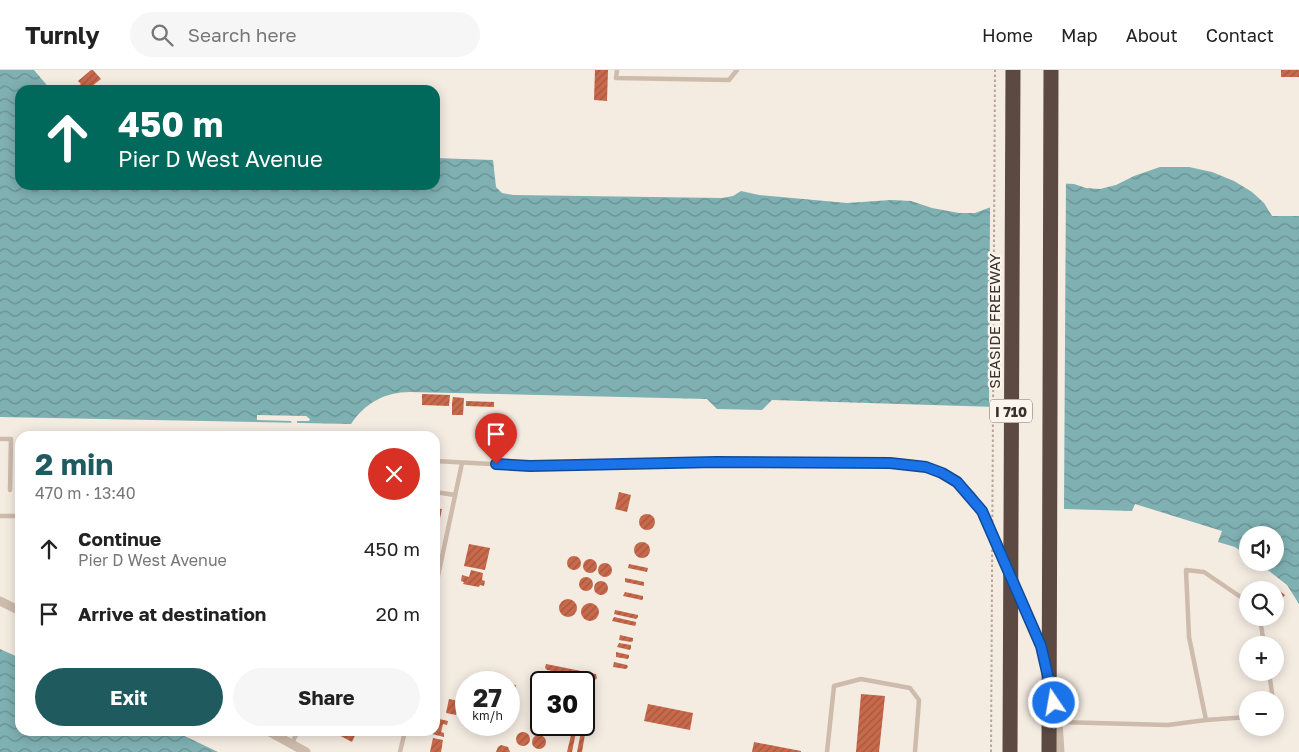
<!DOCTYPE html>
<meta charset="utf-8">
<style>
:root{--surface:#fff;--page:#f6f6f6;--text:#222;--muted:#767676;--line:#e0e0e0;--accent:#1f5a5e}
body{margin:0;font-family:"Golos Text",sans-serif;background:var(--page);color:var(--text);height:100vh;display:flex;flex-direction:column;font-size:19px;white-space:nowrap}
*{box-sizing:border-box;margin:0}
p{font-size:16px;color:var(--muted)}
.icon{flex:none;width:28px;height:28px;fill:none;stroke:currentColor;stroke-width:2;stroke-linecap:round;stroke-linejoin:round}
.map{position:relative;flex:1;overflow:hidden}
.side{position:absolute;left:15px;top:361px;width:425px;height:305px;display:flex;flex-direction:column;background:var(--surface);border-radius:15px;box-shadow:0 2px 12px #0003}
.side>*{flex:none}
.top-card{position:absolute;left:15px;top:15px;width:425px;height:105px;border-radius:15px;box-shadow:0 2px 12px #0003;background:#00695c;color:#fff;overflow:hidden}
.tools{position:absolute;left:1239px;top:456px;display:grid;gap:10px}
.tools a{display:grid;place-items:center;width:45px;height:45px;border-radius:50%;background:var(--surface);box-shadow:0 2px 12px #0003;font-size:25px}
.speed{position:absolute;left:455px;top:601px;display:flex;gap:10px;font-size:25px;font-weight:700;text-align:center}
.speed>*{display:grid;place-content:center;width:65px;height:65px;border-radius:50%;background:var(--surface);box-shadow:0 2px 12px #0003;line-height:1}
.speed small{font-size:12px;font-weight:400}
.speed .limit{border:2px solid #111;border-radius:8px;background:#fff;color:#111}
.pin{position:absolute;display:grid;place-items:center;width:42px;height:42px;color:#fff;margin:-51px -21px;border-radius:50% 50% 50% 0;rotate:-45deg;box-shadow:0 0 5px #0007}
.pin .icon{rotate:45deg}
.me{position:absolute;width:55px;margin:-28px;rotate:348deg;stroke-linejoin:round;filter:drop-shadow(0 0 4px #0008)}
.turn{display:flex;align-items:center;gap:18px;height:105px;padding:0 20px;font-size:22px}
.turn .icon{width:65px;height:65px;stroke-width:2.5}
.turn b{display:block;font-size:35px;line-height:42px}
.round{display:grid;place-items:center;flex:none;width:52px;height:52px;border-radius:26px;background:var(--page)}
.head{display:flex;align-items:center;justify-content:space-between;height:85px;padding:0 20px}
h1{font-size:30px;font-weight:700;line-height:38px;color:var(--accent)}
.action{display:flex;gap:10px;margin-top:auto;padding:10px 20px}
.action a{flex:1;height:58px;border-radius:30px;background:var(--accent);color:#fff;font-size:20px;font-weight:700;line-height:58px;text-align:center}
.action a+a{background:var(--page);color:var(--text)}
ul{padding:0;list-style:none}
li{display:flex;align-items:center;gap:15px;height:65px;padding:0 20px}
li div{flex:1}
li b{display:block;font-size:19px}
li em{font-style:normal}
header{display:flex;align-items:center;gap:30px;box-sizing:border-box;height:70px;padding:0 25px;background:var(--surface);border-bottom:1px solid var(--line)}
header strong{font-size:24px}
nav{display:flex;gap:28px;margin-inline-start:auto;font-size:18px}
.search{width:350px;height:45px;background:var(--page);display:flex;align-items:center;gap:12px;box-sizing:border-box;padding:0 18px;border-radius:28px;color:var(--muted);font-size:19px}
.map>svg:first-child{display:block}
.water{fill:url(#water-waves)}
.pier{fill:#f4ebe1}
.building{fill:url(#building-hatch)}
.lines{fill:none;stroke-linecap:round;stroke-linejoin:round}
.service{stroke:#cdbbac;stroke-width:4.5}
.minor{stroke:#cdbbac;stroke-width:9}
.path-bridge{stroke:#b9a596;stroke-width:2;stroke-dasharray:2.5 2.5;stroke-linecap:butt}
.motorway-bridge{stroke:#5c4a42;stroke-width:15}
.route-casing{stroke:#114b97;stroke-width:12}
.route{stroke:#1a73e8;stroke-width:9}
.labels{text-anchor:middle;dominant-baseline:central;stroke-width:4.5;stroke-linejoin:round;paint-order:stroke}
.shield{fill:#fbf5ee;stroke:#756b66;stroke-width:1}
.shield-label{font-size:14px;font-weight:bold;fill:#3b302b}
.street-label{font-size:15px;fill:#3b302b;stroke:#fbf5ee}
</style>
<header>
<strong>Turnly</strong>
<div class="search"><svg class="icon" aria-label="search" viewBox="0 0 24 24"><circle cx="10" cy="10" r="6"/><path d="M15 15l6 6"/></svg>Search here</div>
<nav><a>Home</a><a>Map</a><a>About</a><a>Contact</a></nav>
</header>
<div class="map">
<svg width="1299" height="682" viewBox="0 0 1299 682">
<defs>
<pattern id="water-waves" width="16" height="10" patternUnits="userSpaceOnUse" patternTransform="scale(1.25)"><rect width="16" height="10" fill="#7fb0b2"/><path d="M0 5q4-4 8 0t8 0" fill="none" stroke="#699091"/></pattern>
<pattern id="building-hatch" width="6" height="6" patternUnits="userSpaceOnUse" patternTransform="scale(1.25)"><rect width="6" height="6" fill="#c8694b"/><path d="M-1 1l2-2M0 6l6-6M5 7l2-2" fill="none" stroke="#a4573f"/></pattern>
</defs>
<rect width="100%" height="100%" fill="#f4ebe1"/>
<g class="water">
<path d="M0,0H34L51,20H20V115H435V88L493,90L496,117L502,123L513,125L722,128L733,126L741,121L759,125L847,133L891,130L911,131L932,138L959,143H975L1055,113L1074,114L1086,118L1100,119L1116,115L1134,106L1160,97H1189L1212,102L1234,111L1252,122L1264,133L1272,146H1299V534L1287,515L1259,493L1275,492V465H1248L1247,485L1235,477L1218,472L1222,461L1135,434L1132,441L1064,439L1035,362L1028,353L996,337L772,330L762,340L717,339L707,329L410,322C385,322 365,333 351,354L0,347Z"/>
<polygon points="0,579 20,588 20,661 174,661 218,682 0,682"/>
</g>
<g class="pier">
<polygon points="1029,110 1038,112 1066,111 1064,441 1050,429 1044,401 1030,364 1031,361 1022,352 1010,344 989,339 990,135 1018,112"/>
<polygon points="257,345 306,346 310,349 309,351 297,351 297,354 292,354 291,351 257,350"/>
</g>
<g class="building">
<polygon points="91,0 93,0 101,9 87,20 79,20 76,17 81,14 78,11"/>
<polygon points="595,0 608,0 607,31 594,30"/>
<rect x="1281" y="0" width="18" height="7"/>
<polygon points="422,324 450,325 449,336 422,335"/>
<polygon points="453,327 464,328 463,345 452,345 452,333"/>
<polygon points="466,331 494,332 494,337 466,336"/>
<polygon points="18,367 20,367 20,424 16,424"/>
<polygon points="619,422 631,425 627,442 615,439"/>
<polygon points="435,438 442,439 436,467 435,467"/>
<circle cx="647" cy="452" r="8"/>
<circle cx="642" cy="480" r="8"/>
<polygon points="469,474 490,478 485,500 464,496"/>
<circle cx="574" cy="493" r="7"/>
<circle cx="590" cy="496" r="7"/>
<circle cx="605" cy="500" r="7"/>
<polygon points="629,494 648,498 647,502 628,498"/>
<polygon points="471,500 483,503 482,510 485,511 484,516 480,515 479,517 463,514 464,512 461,511 462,505 469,507"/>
<circle cx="586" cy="514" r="7"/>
<polygon points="625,508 644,512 644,516 625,512"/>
<circle cx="601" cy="518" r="7"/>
<polygon points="1276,518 1285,525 1275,537 1275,520"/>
<polygon points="625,522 643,526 643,529 642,530 623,526"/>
<circle cx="568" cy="538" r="9"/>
<circle cx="590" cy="542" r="9"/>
<polygon points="615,540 638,545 638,547 636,549 614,544"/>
<polygon points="614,547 636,552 636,554 635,556 612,551"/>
<polygon points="620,565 633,568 633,571 631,572 619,570"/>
<polygon points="619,573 631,575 631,578 630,580 617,577"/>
<polygon points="616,582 629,585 629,587 628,589 616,587"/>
<polygon points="614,592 627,595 628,597 626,599 613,597"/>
<polygon points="546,594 596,604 597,608 595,610 547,600 545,598"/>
<polygon points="509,614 516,615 512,632 509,631"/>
<polygon points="538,621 541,621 541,640 534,637 531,631 533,625"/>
<polygon points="861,624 885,626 879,682 856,682"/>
<polygon points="449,629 459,631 456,645 446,643"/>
<polygon points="584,629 591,631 588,649 584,648"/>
<polygon points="648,634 693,643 690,660 644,651"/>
<polygon points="435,648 448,651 447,655 443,654 441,662 444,663 444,667 424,662 435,661"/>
<polygon points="331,661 357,661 352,672"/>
<polygon points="572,661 576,662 572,682 567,682"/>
<polygon points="581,662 585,664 582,682 577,682"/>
<circle cx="523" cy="669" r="7"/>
<circle cx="539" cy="672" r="7"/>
<polygon points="433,668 443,670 441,682 430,682"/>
<polygon points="754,672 801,681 801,682 752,682"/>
<polygon points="501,675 508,677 510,682 496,682 498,677"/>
</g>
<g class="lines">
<g class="service">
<polyline points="617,0 616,8 729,10 737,0"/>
<polyline points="0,369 11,369 10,420"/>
<polyline points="435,391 530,396"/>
<polyline points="435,422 455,425"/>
<polyline points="0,446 20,446"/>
<polyline points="435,520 462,393"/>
<polyline points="1260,548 1264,575"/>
<polyline points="1269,602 1273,630"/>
<polyline points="1206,650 1248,647"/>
<polyline points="1058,652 1168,655 1206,650 1189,567 1186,500 1204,502 1248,532"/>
<polyline points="292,673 298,661"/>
<polyline points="400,682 405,661"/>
<polyline points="827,682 834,616 861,609 910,618 919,630 915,682"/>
</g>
<g class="minor">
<polyline points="530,396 716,392 890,393 926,397 957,412 971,425 982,441 1007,498"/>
<polyline points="1013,512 1041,576 1044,591"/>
<polyline points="0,531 20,541"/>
<polyline points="1054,638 1058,652 1060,682"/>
<polyline points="268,661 306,682"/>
</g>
<polyline class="path-bridge" points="991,682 995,0"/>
<g class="motorway-bridge">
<polyline points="1010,682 1013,0"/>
<polyline points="1049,682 1051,0"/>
</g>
</g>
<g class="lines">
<g class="route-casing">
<polyline id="route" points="496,394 530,396 716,392 890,393 926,397 942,403 957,412 982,441 1041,576 1054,633"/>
</g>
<use href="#route" class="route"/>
</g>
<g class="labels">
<rect class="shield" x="990" y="329.5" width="42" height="23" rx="4"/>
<g class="shield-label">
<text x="1011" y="341">I 710</text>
</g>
<g class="street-label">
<text transform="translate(994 251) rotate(-90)">SEASIDE FREEWAY</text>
</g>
</g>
</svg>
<div class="tools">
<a><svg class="icon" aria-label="sound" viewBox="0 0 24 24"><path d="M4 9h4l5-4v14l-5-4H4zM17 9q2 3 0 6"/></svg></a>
<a><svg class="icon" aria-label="search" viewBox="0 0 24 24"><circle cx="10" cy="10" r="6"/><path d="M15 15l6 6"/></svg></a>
<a>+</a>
<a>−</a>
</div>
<div class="speed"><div>27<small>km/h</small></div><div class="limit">30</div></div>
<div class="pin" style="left:496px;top:394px;background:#d93025"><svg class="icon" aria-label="arrive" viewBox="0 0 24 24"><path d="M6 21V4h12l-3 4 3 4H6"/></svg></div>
<svg class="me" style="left:1054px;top:633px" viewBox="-20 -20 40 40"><circle r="17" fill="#1a73e8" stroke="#fff" stroke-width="3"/><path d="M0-11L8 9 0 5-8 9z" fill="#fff"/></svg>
<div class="top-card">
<div class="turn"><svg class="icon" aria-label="ahead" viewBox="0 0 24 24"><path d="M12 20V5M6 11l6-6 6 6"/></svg><div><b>450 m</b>Pier D West Avenue</div></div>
</div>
<section class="side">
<div class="head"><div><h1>2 min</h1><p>470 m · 13:40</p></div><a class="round" style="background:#d93025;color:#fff"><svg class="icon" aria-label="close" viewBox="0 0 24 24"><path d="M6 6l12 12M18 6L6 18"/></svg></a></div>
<ul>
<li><svg class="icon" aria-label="ahead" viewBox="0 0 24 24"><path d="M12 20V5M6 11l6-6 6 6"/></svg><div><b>Continue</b><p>Pier D West Avenue</p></div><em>450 m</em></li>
<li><svg class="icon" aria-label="arrive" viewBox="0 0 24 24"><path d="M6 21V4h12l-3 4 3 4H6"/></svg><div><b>Arrive at destination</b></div><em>20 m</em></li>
</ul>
<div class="action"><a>Exit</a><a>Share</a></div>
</section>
</div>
